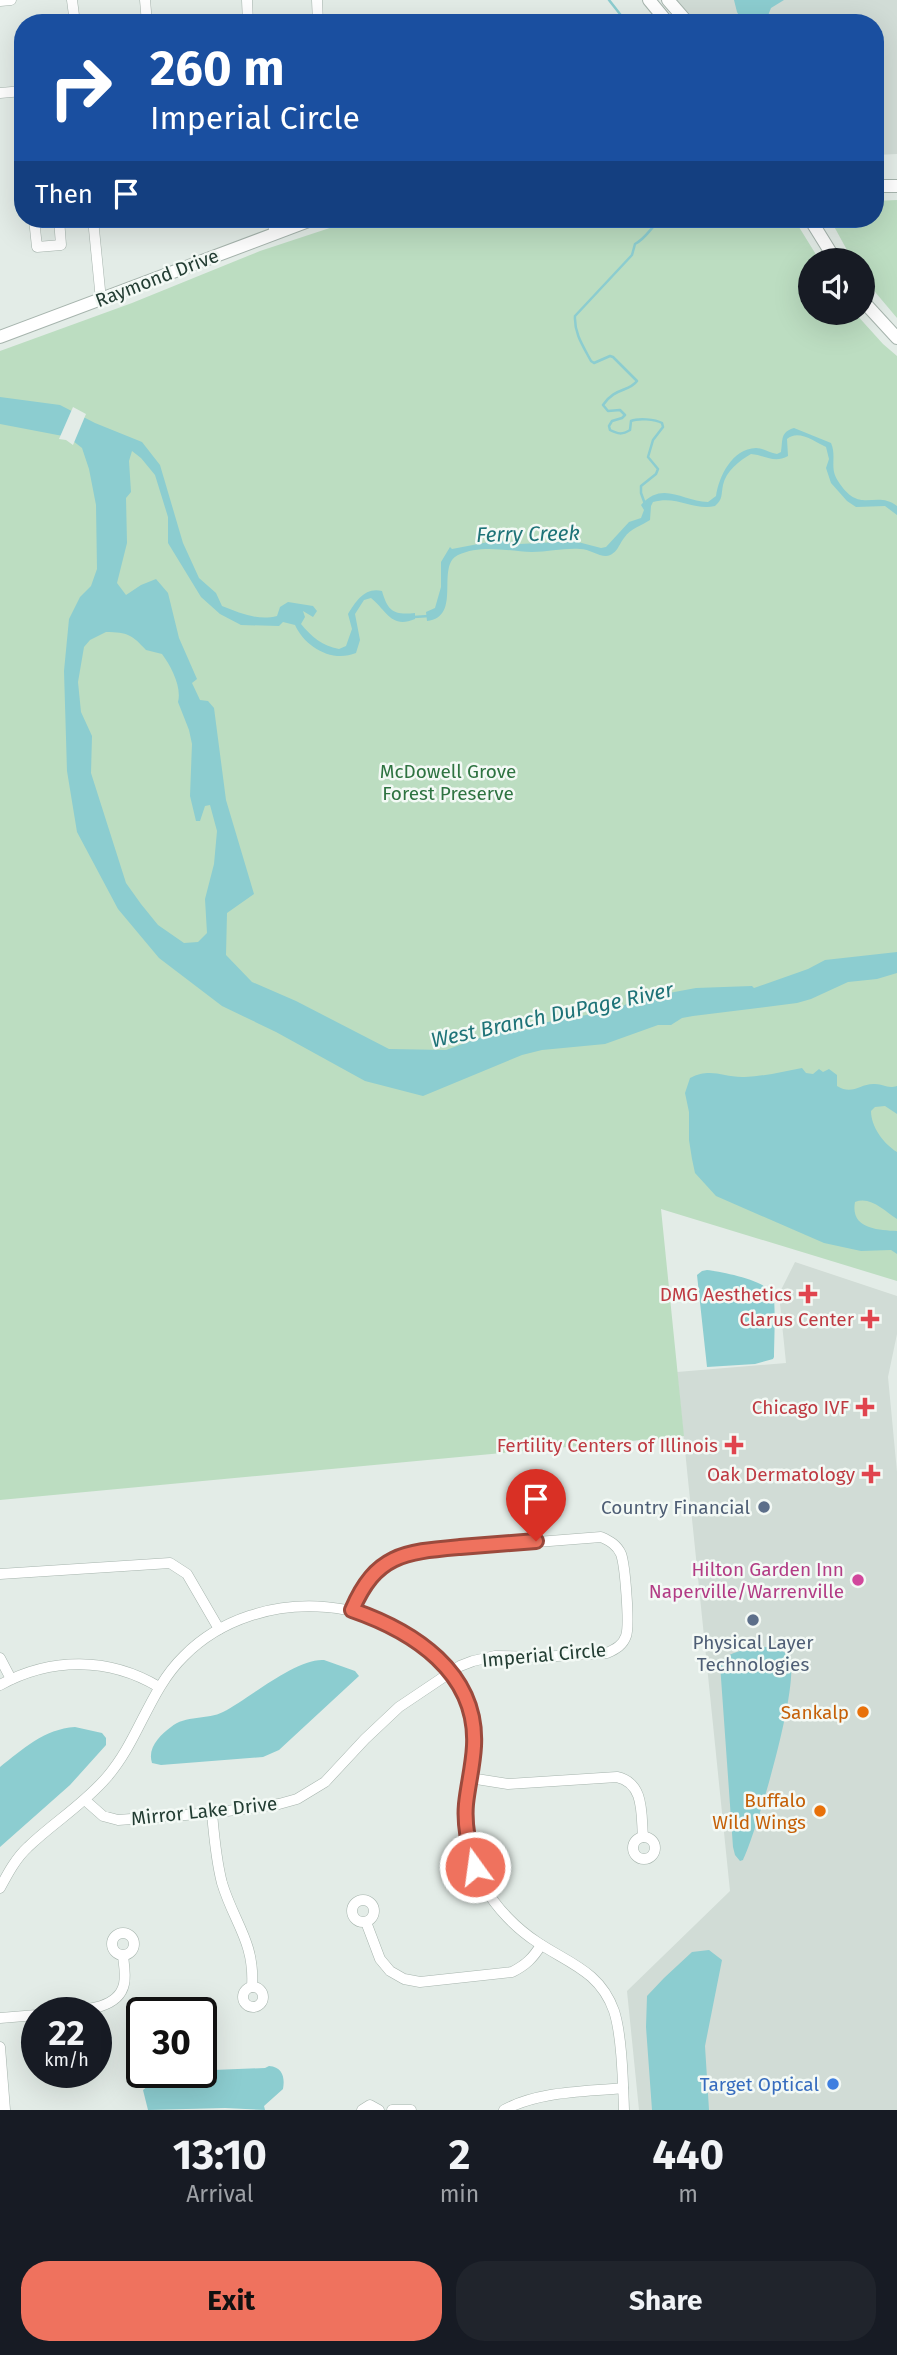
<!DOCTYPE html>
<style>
:root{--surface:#171b24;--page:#20242c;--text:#f1f3f6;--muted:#9ea1a6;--accent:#ef725e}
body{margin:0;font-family:"Fira Sans",sans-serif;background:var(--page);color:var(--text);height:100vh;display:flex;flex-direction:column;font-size:26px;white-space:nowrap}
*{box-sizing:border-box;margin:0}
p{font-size:23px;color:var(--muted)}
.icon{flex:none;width:38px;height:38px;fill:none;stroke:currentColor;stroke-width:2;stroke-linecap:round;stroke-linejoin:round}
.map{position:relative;height:2110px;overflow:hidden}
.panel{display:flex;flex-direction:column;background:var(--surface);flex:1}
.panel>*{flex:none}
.top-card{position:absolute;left:14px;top:14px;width:870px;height:214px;border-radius:28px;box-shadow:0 7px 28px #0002;background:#1a4fa0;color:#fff;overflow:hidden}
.tools{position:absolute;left:798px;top:248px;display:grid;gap:14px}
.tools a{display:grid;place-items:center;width:77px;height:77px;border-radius:50%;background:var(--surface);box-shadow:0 7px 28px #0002;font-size:35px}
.speed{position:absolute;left:21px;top:1997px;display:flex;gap:14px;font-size:35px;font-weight:700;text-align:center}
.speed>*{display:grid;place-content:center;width:91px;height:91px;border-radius:50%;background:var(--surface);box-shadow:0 7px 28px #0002;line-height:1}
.speed small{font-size:18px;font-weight:400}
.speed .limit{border:4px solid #111;border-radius:10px;background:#fff;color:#111}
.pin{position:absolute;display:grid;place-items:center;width:60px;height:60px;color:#fff;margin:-72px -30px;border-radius:50% 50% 50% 0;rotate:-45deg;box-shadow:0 0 7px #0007}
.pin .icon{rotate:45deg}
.me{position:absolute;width:77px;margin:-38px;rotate:346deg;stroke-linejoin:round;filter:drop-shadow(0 0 5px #0008)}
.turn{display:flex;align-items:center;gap:24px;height:147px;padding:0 21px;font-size:32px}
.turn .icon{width:91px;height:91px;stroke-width:2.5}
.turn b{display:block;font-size:49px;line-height:60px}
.then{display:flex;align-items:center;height:66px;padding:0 21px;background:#0003;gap:14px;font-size:26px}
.eta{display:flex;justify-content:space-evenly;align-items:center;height:119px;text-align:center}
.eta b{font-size:42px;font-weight:700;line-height:49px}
.action{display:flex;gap:14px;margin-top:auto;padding:14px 21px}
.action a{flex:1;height:80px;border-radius:28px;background:var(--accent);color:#111;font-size:28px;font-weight:700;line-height:80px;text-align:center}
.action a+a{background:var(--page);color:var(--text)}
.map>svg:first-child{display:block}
.built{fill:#d1dcd6}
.green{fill:#bcddc1}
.water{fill:#8ccdd0;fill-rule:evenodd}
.pier{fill:#e3ece7}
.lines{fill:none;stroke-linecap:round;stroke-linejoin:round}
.stream{stroke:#8ccdd0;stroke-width:2.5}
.minor-casing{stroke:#a6b4ad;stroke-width:11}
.tertiary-casing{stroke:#a6b4ad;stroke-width:14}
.minor{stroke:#fff;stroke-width:10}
.tertiary{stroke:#fff;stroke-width:12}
.route-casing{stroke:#9b4a3d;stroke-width:18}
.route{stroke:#ef725e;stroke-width:12}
.health-dot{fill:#e0444e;stroke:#f3f9f5;stroke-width:2.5}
.service-dot{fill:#5c6f8a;stroke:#f3f9f5;stroke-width:2.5}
.hotel-dot{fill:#d1479c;stroke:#f3f9f5;stroke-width:2.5}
.food-dot{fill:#e8710a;stroke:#f3f9f5;stroke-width:2.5}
.shop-dot{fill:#3f7fe0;stroke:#f3f9f5;stroke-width:2.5}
.labels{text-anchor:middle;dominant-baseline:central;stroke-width:5;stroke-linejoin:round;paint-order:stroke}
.street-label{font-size:19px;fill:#233d33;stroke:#f3f9f5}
.park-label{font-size:19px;fill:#2e7341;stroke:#f3f9f5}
.health-label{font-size:19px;fill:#be3a42;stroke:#f3f9f5;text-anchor:end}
.service-label{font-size:19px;fill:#4e5e75;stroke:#f3f9f5;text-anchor:end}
.hotel-label{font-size:19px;fill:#b23c85;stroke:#f3f9f5;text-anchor:end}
.food-label{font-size:19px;fill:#c56008;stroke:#f3f9f5;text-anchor:end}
.shop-label{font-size:19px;fill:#366cbe;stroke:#f3f9f5;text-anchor:end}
.water-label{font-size:21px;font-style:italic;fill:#1e7378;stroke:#f3f9f5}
</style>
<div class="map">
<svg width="897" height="2110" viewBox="0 0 897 2110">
<rect width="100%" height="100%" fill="#e3ece7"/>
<g class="built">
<polygon points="675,0 897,0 897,154 875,155 875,23 693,23"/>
<polygon points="795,1262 897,1296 897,1334 888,1377 897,1472 897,2110 639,2110 627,1991 730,1891 677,1372 786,1363 779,1294"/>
</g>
<g class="green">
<polygon points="897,200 897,318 865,280 863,276 863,261 853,261 830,219 875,219 875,201"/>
<polygon points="357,219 794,219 820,261 810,261 810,313 855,313 883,344 897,356 897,1281 661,1209 684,1436 0,1500 0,351 132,303 260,251"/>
</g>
<g class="water">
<polygon points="734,0 784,0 771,8 765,23 743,23 737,12"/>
<path d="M0,397L60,405L95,423L142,442L160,465L183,543L199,578L216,593L222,606C240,613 258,621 277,616L280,607L288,602L313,606L317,611L313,617L303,611L305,617L301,624C311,636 322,646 339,649L346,646L352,629L348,614C356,601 365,587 382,591C388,612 394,615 415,613V619C391,629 387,611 371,598L364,600L355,614L360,640L356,653C332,663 305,647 295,625L283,622L279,626L241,625L220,614L201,597L168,543V517L155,475L141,458L132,451L129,461L131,492L126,498L127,543L117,583L126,595L141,585L156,579L168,593L179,638L197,679L192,683L200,700L208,701L214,708L226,800L254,894L227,913L226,955L252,982L296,1001L389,1049L446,1050L498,1031L531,1029L537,1024L619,1009C627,1002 636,1001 643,993H669L696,988L752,986L754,988L808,969L825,960L897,952V973L877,979L848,982L811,999L797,1003L693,1016L682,1018L671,1025H658L605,1044L542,1050L522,1055L423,1096L365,1081L276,1032L222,1006L159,958L118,909L77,832L67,771L64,671L69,619L80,597L91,586L97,569L96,505L89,469L82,448L68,437L0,424ZM106,632C128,632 132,635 146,650L162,654C171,666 182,687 178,702L189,730L192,744L190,796L196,821H200L205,806L210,805L217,831L214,864L205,899L207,933L198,942L184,943L158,925L141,904L126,883L91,773L92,736L81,712L78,682L84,647L90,640Z"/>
<path d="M794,428L831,443C837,457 829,468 838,481C860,516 875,489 897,506V515L885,506L856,507L847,501L831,483L826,468L829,459L826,447C814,441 798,429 787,439L788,456C774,464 765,455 751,454C739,461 726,471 723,485C721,495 723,499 715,506C694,511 677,495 653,502L651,506L650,520C641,526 631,528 624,538C619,544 617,555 606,556C598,556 589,549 580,549C564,548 548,552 532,552C508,551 481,544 458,555C435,566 463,617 427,621L426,612L435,608L441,587V562L450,547L452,549L499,540L520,544L574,541L601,548L606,547L629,522L641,518L644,510L641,505C663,480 683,502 708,502L716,496C719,476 732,449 756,448C763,448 769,453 777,454L781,452C783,440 780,432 794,428Z"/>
<path d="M802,1068L806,1073L813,1074L819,1069L823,1072L829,1069L837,1075V1086C853,1096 860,1083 875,1084C884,1084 887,1089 897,1086V1114L885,1106L875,1107L871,1111C871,1127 884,1144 897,1152V1219C884,1211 871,1196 855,1202C850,1229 878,1230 897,1231V1254L891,1250L861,1251L824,1243L716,1196L695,1173L692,1159L689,1140V1112L685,1093L690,1078C712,1067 723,1078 745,1077C764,1076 783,1072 802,1068Z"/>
<path d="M707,1270C722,1272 767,1280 773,1295C776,1303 774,1344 774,1357L773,1359L755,1364L707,1367L697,1275L702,1271Z"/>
<path d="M766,1647C774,1648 784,1649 789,1657C802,1679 756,1834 743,1860L740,1861L735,1855L733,1847L720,1664C728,1650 751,1649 766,1647Z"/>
<path d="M324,1660L355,1671L359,1676L279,1750L263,1757L161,1765L152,1763C147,1748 160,1735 171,1727C185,1715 208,1720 223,1712C250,1698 296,1658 324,1660Z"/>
<path d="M75,1727L102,1733L106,1738V1745L70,1785L0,1847V1767C23,1749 44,1729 75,1727Z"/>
<polygon points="709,1950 722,1960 705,2046 709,2110 652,2110 646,2027 647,1996 664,1978 692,1952"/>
<path d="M269,2066C283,2067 285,2078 283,2089L264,2106L265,2110L225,2108L148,2110L143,2090L165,2072L265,2068Z"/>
</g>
<polygon class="pier" points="73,407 86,414 73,445 66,440 59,439"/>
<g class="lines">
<g class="stream">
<polyline points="609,0 627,23"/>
<path d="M645,504L641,493V486L656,474L658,469L648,457L653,440L663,427L662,423C655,419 638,418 631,421L630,430C622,435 618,434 610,430L609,426L612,421L622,418L625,415L620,410L608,411L603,405C615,387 629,392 637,381L613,357L610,356L594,363L591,361C583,346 574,333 575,316L632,255L635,244C648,237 650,227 662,219"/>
<polyline points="414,617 429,616"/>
</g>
<g class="minor-casing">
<g id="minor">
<polyline points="72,0 75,23"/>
<polyline points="145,0 147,23"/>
<polyline points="247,0 248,23"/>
<polyline points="317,0 318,23"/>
<polyline points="0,1 11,0"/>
<polyline points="0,93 23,91"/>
<polyline points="34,219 37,247 61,245 59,219"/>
<polyline points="93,219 101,300"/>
<polyline points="270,219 276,233"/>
<polyline points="281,219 285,230"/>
<polyline points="0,1574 170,1563 187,1574 219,1629"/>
<polyline points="0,1658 11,1679"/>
<path d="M0,1685C51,1657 109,1657 159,1687"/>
<path d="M470,1778L508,1784L617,1777C645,1783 641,1815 643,1837"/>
<path d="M86,1801L103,1816L118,1820L212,1813L279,1804L297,1799L325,1782L365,1739L399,1707L460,1666L473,1661L495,1656L540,1657L607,1653C616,1649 623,1645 626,1636C630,1625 625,1565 621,1554C617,1545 610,1541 601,1537L432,1550L403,1555L389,1561L369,1578L351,1610"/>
<path d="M212,1813C214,1836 216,1860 222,1883C234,1923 255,1942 252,1987"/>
<circle cx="644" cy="1848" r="11"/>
<path d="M0,1888C8,1873 16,1858 28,1847C54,1822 83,1805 107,1777C139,1740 149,1690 184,1656C258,1581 400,1592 457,1682C472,1705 476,1736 473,1762C471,1777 467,1791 466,1806C464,1834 471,1861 484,1886C496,1908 517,1929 537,1942C568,1963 600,1971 614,2011C622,2035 623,2083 624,2110"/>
<circle cx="363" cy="1911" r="11"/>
<path d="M366,1922L380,1959L390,1971L404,1979L420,1982L512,1972C526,1965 533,1958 541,1945"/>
<circle cx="123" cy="1944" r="11"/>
<circle cx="253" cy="1997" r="10"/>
<path d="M54,2012C75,2010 118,2012 124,1984C126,1975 124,1965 123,1956"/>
<polyline points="0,2018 37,2015"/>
<polyline points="0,2047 5,2110"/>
<polyline points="362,2110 370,2105 379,2110"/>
<polyline points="392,2110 411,2110"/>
<path d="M504,2110C539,2091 583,2092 623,2088"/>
</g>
</g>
<g class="tertiary-casing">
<g id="tertiary">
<polyline points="649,0 668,23"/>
<polyline points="668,0 688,23"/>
<polyline points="875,186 897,186"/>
<polyline points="810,219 836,261"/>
<polyline points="863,301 897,338"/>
<polyline points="0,337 314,219"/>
</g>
</g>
<use href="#minor" class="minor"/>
<use href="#tertiary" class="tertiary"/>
</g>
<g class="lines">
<g class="route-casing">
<path id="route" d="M475,1867C469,1846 464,1826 466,1804C468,1785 473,1766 474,1746C478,1672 413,1631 352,1610C376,1554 404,1552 460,1547C486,1545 511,1543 536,1541"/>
</g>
<use href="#route" class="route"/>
</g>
<g class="health-dot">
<path d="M804.5 1283.5h7v7h7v7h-7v7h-7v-7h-7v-7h7z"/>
<path d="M866.5 1308.5h7v7h7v7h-7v7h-7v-7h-7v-7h7z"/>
<path d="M861.5 1396.5h7v7h7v7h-7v7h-7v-7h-7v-7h7z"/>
<path d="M730.5 1434.5h7v7h7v7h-7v7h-7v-7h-7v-7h7z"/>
<path d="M867.5 1463.5h7v7h7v7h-7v7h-7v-7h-7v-7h7z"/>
</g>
<g class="service-dot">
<circle cx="764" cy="1507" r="7"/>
<circle cx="753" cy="1620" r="7"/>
</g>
<circle class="hotel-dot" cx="858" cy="1580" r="7"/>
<g class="food-dot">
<circle cx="863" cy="1712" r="7"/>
<circle cx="820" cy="1811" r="7"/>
</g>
<circle class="shop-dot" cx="833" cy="2084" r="7"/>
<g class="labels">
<g class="street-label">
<text transform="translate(157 278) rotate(-21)">Raymond Drive</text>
<text transform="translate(544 1655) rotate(-5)">Imperial Circle</text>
<text transform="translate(204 1811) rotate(-6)">Mirror Lake Drive</text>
</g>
<g class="park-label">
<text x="448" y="771">McDowell Grove<tspan x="448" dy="22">Forest Preserve</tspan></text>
</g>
<g class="health-label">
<text x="792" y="1294">DMG Aesthetics</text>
<text x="854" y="1319">Clarus Center</text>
<text x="849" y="1407">Chicago IVF</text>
<text x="718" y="1445">Fertility Centers of Illinois</text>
<text x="855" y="1474">Oak Dermatology</text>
</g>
<g class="service-label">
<text x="750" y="1507">Country Financial</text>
<text x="753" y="1642" text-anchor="middle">Physical Layer<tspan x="753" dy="22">Technologies</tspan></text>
</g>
<g class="hotel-label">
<text x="844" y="1569">Hilton Garden Inn<tspan x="844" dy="22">Naperville/Warrenville</tspan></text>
</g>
<g class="food-label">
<text x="849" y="1712">Sankalp</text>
<text x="806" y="1800">Buffalo<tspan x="806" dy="22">Wild Wings</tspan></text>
</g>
<g class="shop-label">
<text x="819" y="2084">Target Optical</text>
</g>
<g class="water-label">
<text transform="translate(528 534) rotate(-1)">Ferry Creek</text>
<text transform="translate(552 1015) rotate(-12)">West Branch DuPage River</text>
</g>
</g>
</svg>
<div class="tools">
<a><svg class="icon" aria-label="sound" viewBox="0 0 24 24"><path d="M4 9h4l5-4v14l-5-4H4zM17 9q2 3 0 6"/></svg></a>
</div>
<div class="speed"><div>22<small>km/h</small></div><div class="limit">30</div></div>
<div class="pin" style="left:536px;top:1541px;background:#d93025"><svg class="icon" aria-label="arrive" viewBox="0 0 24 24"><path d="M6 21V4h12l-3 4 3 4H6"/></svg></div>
<svg class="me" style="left:475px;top:1867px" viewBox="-20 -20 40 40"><circle r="17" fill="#ef725e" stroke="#fff" stroke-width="3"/><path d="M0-11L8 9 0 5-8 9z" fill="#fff"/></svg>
<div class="top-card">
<div class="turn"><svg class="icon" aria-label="right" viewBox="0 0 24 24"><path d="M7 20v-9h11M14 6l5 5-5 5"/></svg><div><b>260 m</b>Imperial Circle</div></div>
<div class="then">Then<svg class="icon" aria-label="arrive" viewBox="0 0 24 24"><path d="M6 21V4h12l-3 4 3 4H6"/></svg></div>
</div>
</div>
<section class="panel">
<div class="eta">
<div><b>13:10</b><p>Arrival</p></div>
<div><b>2</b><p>min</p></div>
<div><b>440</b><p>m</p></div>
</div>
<div class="action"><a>Exit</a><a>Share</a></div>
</section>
